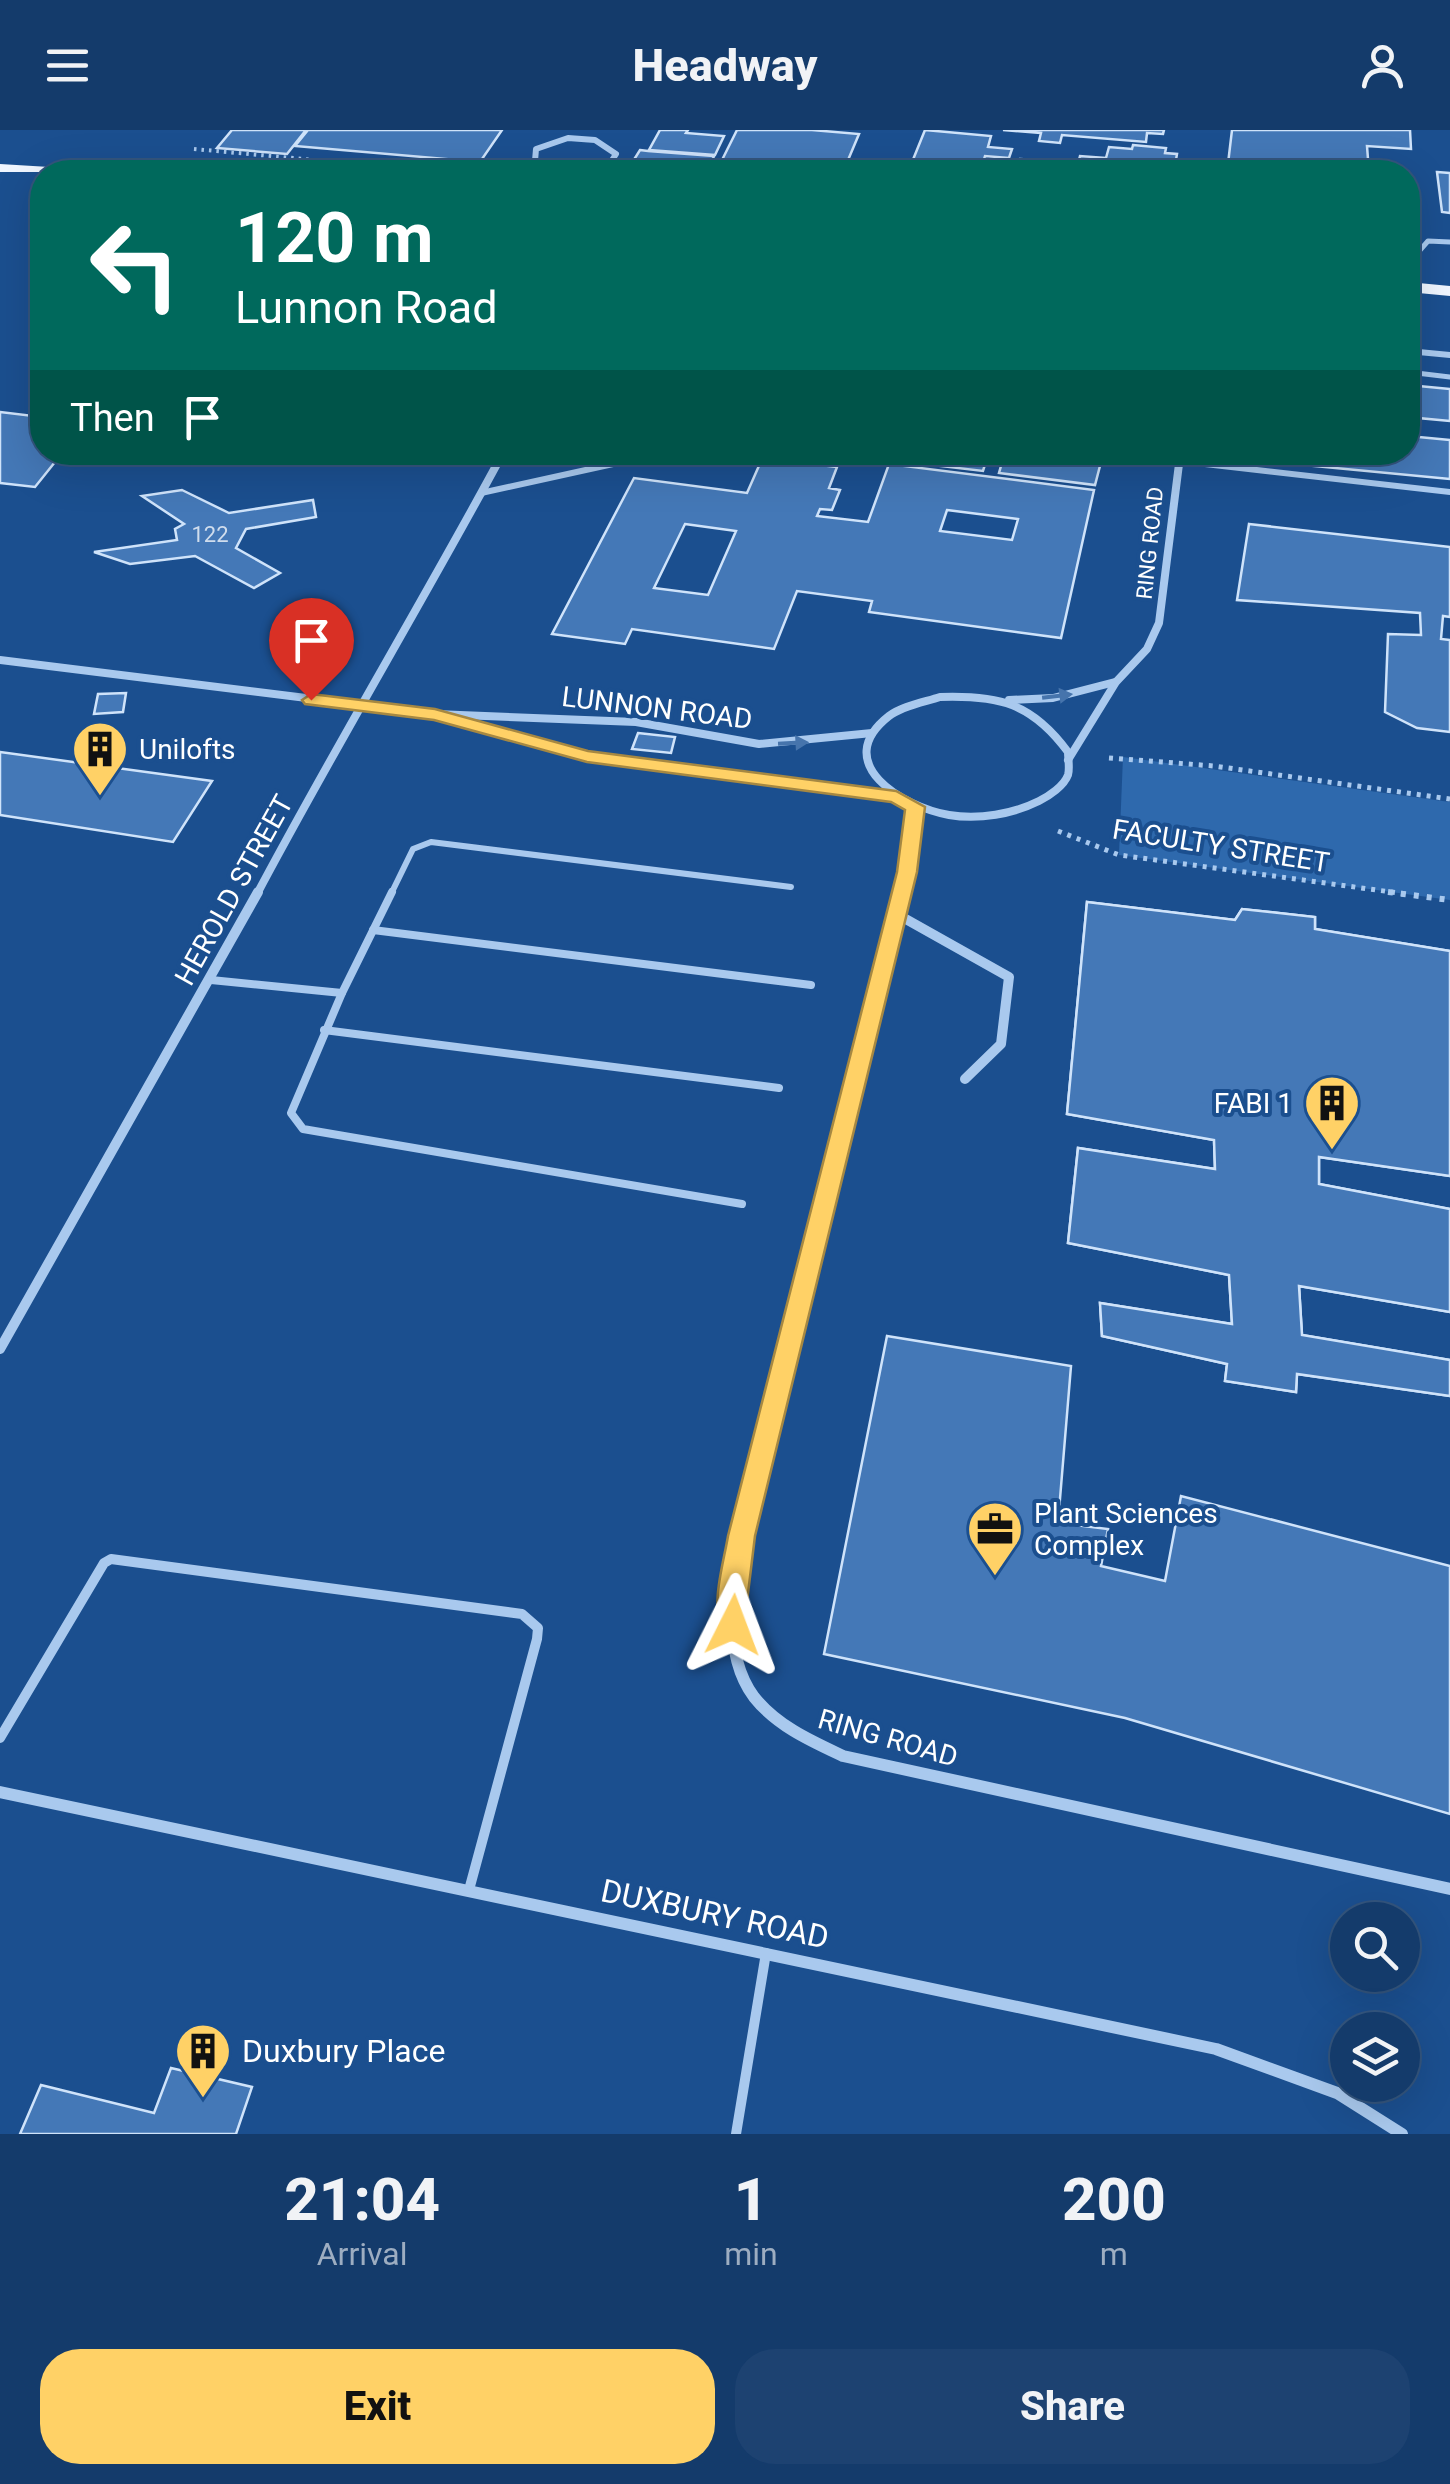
<!DOCTYPE html>
<style>
:root{--surface:#143b6b;--page:#1d4271;--text:#f1f3f6;--muted:#9dadc1;--line:#33557e;--accent:#ffd166}
body{margin:0;font-family:Roboto,sans-serif;background:var(--page);color:var(--text);height:100vh;display:flex;flex-direction:column;font-size:38px;white-space:nowrap}
*{box-sizing:border-box;margin:0}
p{font-size:32px;color:var(--muted)}
.icon{flex:none;width:55px;height:55px;fill:none;stroke:currentColor;stroke-width:2;stroke-linecap:round;stroke-linejoin:round}
.map{position:relative;height:2004px;overflow:hidden}
.sheet{display:flex;flex-direction:column;background:var(--surface);flex:1}
.sheet>*{flex:none}
.top-card{position:absolute;left:30px;top:30px;width:1390px;height:305px;border-radius:40px;box-shadow:0 10px 40px #0002,0 0 0 2px var(--line);background:#00695c;color:#fff;overflow:hidden}
.fabs{position:absolute;left:1330px;top:1772px;display:grid;gap:20px}
.fabs a{display:grid;place-items:center;width:90px;height:90px;border-radius:50%;background:var(--surface);box-shadow:0 10px 40px #0002,0 0 0 2px var(--line);font-size:50px}
.pin{position:absolute;display:grid;place-items:center;width:85px;height:85px;color:#fff;margin:-102px -42px;border-radius:50% 50% 50% 0;rotate:-45deg;box-shadow:0 0 10px #0007}
.pin .icon{rotate:45deg}
.me{position:absolute;width:110px;margin:-55px;rotate:3deg;stroke-linejoin:round;filter:drop-shadow(0 0 8px #0008)}
.turn{display:flex;align-items:center;gap:35px;height:210px;padding:0 40px;font-size:45px}
.turn .icon{width:130px;height:130px;stroke-width:2.5}
.turn b{display:block;font-size:70px;line-height:85px}
.then{display:flex;align-items:center;height:95px;padding:0 40px;background:#0003;gap:20px;font-size:38px}
.eta{display:flex;justify-content:space-evenly;align-items:center;height:170px;text-align:center}
.eta b{font-size:60px;font-weight:800;line-height:70px}
.action{display:flex;gap:20px;margin-top:auto;padding:20px 40px}
.action a{flex:1;height:115px;border-radius:40px;background:var(--accent);color:#111;font-size:40px;font-weight:800;line-height:115px;text-align:center}
.action a+a{background:var(--page);color:var(--text)}
header{display:flex;justify-content:space-between;align-items:center;height:130px;padding:0 40px;background:var(--surface);font-size:45px;font-weight:800}
.map>svg:first-child{display:block}
.green{fill:#2e69ad}
.building{fill:#4478b7;stroke:#cfe3fa;stroke-width:2.5;fill-rule:evenodd}
.lines{fill:none;stroke-linecap:round;stroke-linejoin:round}
.path-far2{stroke:#a9c9ee;stroke-width:4;stroke-dasharray:2.5 5;stroke-linecap:butt}
.path-far1{stroke:#a9c9ee;stroke-width:5;stroke-dasharray:4 6;stroke-linecap:butt}
.path{stroke:#a9c9ee;stroke-width:6;stroke-dasharray:5 8;stroke-linecap:butt}
.service-far3{stroke:#a9c9ee;stroke-width:5}
.service-far2{stroke:#a9c9ee;stroke-width:6}
.service-far1{stroke:#a9c9ee;stroke-width:8}
.service{stroke:#a9c9ee;stroke-width:10}
.minor-far3{stroke:#a9c9ee;stroke-width:6}
.minor-far2{stroke:#a9c9ee;stroke-width:8}
.minor-far1{stroke:#a9c9ee;stroke-width:10}
.minor{stroke:#a9c9ee;stroke-width:12}
.primary{fill:#f0f6ff;fill-rule:evenodd}
.oneway{fill:#4674ac}
.route{fill:#ffd166;stroke:#a68842;stroke-width:2.5}
.labels{text-anchor:middle;dominant-baseline:central;stroke-width:8;stroke-linejoin:round;paint-order:stroke}
.number-label{font-size:22px;fill:#d0dded}
.far-street-label{font-size:22px;fill:#fff;stroke:#1b4f8f}
.street-label{font-size:28px;fill:#fff;stroke:#1b4f8f}
.poi-label{font-size:28px;fill:#fff;stroke:#1b4f8f;text-anchor:start}
.near-street-label{font-size:32px;fill:#fff;stroke:#1b4f8f}
.near-poi-label{font-size:32px;fill:#fff;stroke:#1b4f8f;text-anchor:start}
</style>
<header><svg class="icon" aria-label="menu" viewBox="0 0 24 24"><path d="M4 6h16M4 12h16M4 18h16"/></svg>Headway<svg class="icon" aria-label="person" viewBox="0 0 24 24"><circle cx="12" cy="8" r="4"/><path d="M4 21q1-7 8-7t8 7"/></svg></header>
<div class="map">
<svg width="1450" height="2004" viewBox="0 0 1450 2004">
<rect width="100%" height="100%" fill="#1b4f8f"/>
<polygon class="green" points="1123,627 1450,672 1450,770 1119,725"/>
<g class="building">
<polygon points="232,0 306,0 287,24 217,18"/>
<polygon points="308,0 502,0 480,32 295,16"/>
<polygon points="660,0 688,0 686,3 724,6 715,25 649,20"/>
<polygon points="737,0 812,0 859,4 843,42 719,36"/>
<polygon points="925,0 991,6 988,17 1012,19 1009,28 985,26 980,42 908,42"/>
<polygon points="1003,0 1164,0 1163,4 1147,3 1146,12 1062,5 1060,13 1039,11 1041,3"/>
<polygon points="1232,0 1410,0 1411,19 1367,16 1369,42 1227,42"/>
<polygon points="1133,15 1166,18 1165,23 1177,24 1174,42 1096,42 1097,36 1078,34 1080,26 1106,28 1109,17 1132,19"/>
<polygon points="640,20 648,21 714,26 707,42 630,36"/>
<polygon points="1020,29 1049,31 1049,35 1093,37 1092,42 1003,41 1005,33 1019,34"/>
<polygon points="1437,42 1450,43 1450,83 1442,82"/>
<polygon points="1408,54 1410,54 1419,119 1408,118"/>
<polygon points="1408,255 1450,259 1450,291 1408,287"/>
<polygon points="0,282 42,287 42,322 63,322 35,357 0,353"/>
<polygon points="1408,306 1450,310 1450,349 1261,331 1261,322 1408,322"/>
<path d="M765,322L807,324L803,333L837,337L829,358L840,360L832,380L820,379L817,386L868,392L889,334L1094,360L1061,508L869,482L872,471L797,461L774,519L632,499L625,514L552,504L634,348L747,363ZM947,380L1018,389L1012,410L940,401ZM685,394L736,401L708,465L654,458Z"/>
<polygon points="892,322 989,322 983,341 889,330"/>
<polygon points="1005,322 1060,322 1059,327 1101,332 1095,355 999,343"/>
<polygon points="182,360 229,383 313,370 316,387 246,399 236,418 280,443 254,458 195,426 130,434 94,422 177,410 175,399 184,394 142,366"/>
<polygon points="1249,394 1450,417 1450,487 1443,486 1441,509 1450,510 1450,602 1417,598 1385,582 1388,504 1421,505 1420,483 1237,470"/>
<polygon points="126,563 123,582 94,584 98,564"/>
<polygon points="638,603 675,607 671,623 632,619"/>
<polygon points="0,622 212,651 173,712 0,685"/>
<polygon points="1087,772 1235,790 1242,779 1315,787 1315,799 1450,821 1450,1046 1319,1027 1319,1054 1450,1079 1450,1182 1299,1156 1302,1205 1450,1230 1450,1266 1297,1244 1296,1262 1225,1251 1227,1234 1102,1206 1100,1173 1232,1194 1229,1145 1068,1113 1078,1018 1215,1039 1214,1010 1067,984"/>
<polygon points="1087,772 1235,790 1242,779 1315,787 1315,799 1450,821 1450,1046 1319,1027 1319,1054 1450,1079 1450,1182 1299,1156 1302,1205 1450,1230 1450,1266 1297,1244 1296,1262 1225,1251 1227,1234 1102,1206 1100,1173 1232,1194 1229,1145 1068,1113 1078,1018 1215,1039 1214,1010 1067,984"/>
<polygon points="887,1206 1071,1236 1058,1393 1108,1399 1101,1436 1165,1451 1181,1366 1450,1436 1450,1684 1125,1588 824,1524"/>
<polygon points="171,1938 252,1957 236,2004 20,2004 41,1955 154,1983"/>
</g>
<g class="lines">
<polyline class="path-far2" points="194,19 446,42"/>
<g class="path-far1">
<polyline points="1109,628 1214,636 1450,669"/>
<polyline points="1058,701 1119,725 1406,764"/>
</g>
<polyline class="path" points="1388,762 1450,770"/>
<g class="service-far3">
<polyline points="1408,134 1428,111 1450,112"/>
<polyline points="1408,242 1450,247"/>
<polyline points="1179,331 1227,336"/>
<polyline points="602,336 668,322"/>
</g>
<g class="service-far2">
<polyline points="1205,334 1450,362"/>
<polyline points="481,363 613,334"/>
<polyline points="391,764 413,719 431,712 791,757"/>
</g>
<g class="service-far1">
<polyline points="373,800 811,855"/>
<polyline points="211,850 342,863 392,762"/>
<polyline points="342,863 291,983 303,999 742,1074"/>
<polyline points="324,900 779,958"/>
</g>
<g class="service">
<polyline points="0,1608 104,1433 111,1429 522,1484 538,1498 537,1509 469,1760"/>
<polyline points="736,2004 766,1823"/>
</g>
<g class="minor-far3">
<path d="M568,8L595,10L616,24L609,35C583,42 559,46 535,31L536,19Z"/>
<polyline points="1408,221 1450,225"/>
<polyline points="496,336 504,322"/>
<polyline points="1178,336 1180,322"/>
</g>
<g class="minor-far2">
<polyline points="0,530 435,584 636,592 759,614 872,603"/>
<path d="M940,567C999,565 1032,573 1068,622C1068,628 1070,639 1068,645C1064,656 1049,666 1039,671C1013,684 979,690 949,685C903,677 829,633 889,586C902,576 925,572 940,567Z"/>
<polyline points="1009,570 1053,568 1115,552"/>
<polyline points="446,588 587,626 896,667"/>
<polyline points="1068,630 1116,552 1147,519 1159,493 1179,334"/>
<path d="M257,764C334,619 419,478 497,334"/>
<polyline points="901,764 915,677"/>
</g>
<g class="minor-far1">
<polyline points="895,783 1009,847 1001,914 965,949"/>
<polyline points="0,1219 258,762"/>
<polyline points="765,1310 902,762"/>
</g>
<g class="minor">
<path d="M766,1307C748,1377 706,1503 754,1567C777,1596 811,1611 843,1626L1450,1759"/>
<polyline points="0,1662 1216,1919 1337,1963 1402,2004"/>
</g>
<g class="primary">
<polygon points="0,34 66,38 73,42 0,42"/>
<polygon points="1408,152 1450,156 1450,166 1408,162"/>
</g>
</g>
<defs><path id="oneway-solid" d="M-6-.8H1V-3.2L6.5 0L1 3.2V.8H-6Z" transform="scale(2.5)"/></defs>
<g class="oneway">
<use href="#oneway-solid" transform="translate(1057 566) rotate(-7)"/>
<use href="#oneway-solid" transform="translate(793 613) rotate(-3)"/>
</g>
<path class="route" d="M311,564L435,579L588,621L896,661L925,677L917,742L755,1406L743,1504L733,1507L723,1504C710,1475 723,1436 728,1406L897,742L905,680L891,672L587,632L434,590L305,574L302,570Z"/>
<defs>
<g id="building-pin" transform="scale(2.875)"><path d="M0 17L-7.5 6A9.5 9.5 0 1 1 7.5 6Z" fill="#ffd166" stroke="#1b4f8f"/><path d="M-4-6H4V6H1V3H-1V6H-4ZM-2.5-4.3h1.7v1.8h-1.7ZM.8-4.3h1.7v1.8H.8ZM-2.5-1h1.7V.8h-1.7ZM.8-1h1.7V.8H.8Z" fill="#111"/></g>
<g id="office-pin" transform="scale(2.875)"><path d="M0 17L-7.5 6A9.5 9.5 0 1 1 7.5 6Z" fill="#ffd166" stroke="#1b4f8f"/><path d="M-6-3h4V-5.5h4V-3h4V5H-6ZM-1-4.5V-3h2v-1.5ZM-6 0V1H6V0Z" fill="#111"/></g>
</defs>
<g fill-rule="evenodd">
<use href="#building-pin" x="100" y="619"/>
<use href="#building-pin" x="1332" y="973"/>
<use href="#office-pin" x="995" y="1399"/>
<use href="#building-pin" x="203" y="1921"/>
</g>
<g class="labels">
<g class="number-label">
<text x="210" y="404">122</text>
</g>
<g class="far-street-label">
<text transform="translate(1150 413) rotate(-84)">RING ROAD</text>
</g>
<g class="street-label">
<text transform="translate(657 578) rotate(7)">LUNNON ROAD</text>
<text transform="translate(1221 716) rotate(9)">FACULTY STREET</text>
<text transform="translate(234 760) rotate(-61)">HEROLD STREET</text>
<text transform="translate(888 1608) rotate(16)">RING ROAD</text>
</g>
<g class="poi-label">
<text x="139" y="619">Unilofts</text>
<text x="1293" y="973" text-anchor="end">FABI 1</text>
<text x="1034" y="1383">Plant Sciences<tspan x="1034" dy="32">Complex</tspan></text>
</g>
<g class="near-street-label">
<text transform="translate(715 1784) rotate(12)">DUXBURY ROAD</text>
</g>
<g class="near-poi-label">
<text x="242" y="1921">Duxbury Place</text>
</g>
</g>
</svg>
<div class="fabs">
<a><svg class="icon" aria-label="search" viewBox="0 0 24 24"><circle cx="10" cy="10" r="6"/><path d="M15 15l6 6"/></svg></a>
<a><svg class="icon" aria-label="layers" viewBox="0 0 24 24"><path d="M12 4l9 5-9 5-9-5zM3 14l9 5 9-5"/></svg></a>
</div>
<div class="pin" style="left:311px;top:570px;background:#d93025"><svg class="icon" aria-label="arrive" viewBox="0 0 24 24"><path d="M6 21V4h12l-3 4 3 4H6"/></svg></div>
<svg class="me" style="left:733px;top:1495px" viewBox="-20 -20 40 40"><path d="M0-17L14 15 0 8-14 15z" fill="#ffd166" stroke="#fff" stroke-width="4"/></svg>
<div class="top-card">
<div class="turn"><svg class="icon" aria-label="left" viewBox="0 0 24 24"><path d="M17 20v-9H6M10 6l-5 5 5 5"/></svg><div><b>120 m</b>Lunnon Road</div></div>
<div class="then">Then<svg class="icon" aria-label="arrive" viewBox="0 0 24 24"><path d="M6 21V4h12l-3 4 3 4H6"/></svg></div>
</div>
</div>
<section class="sheet">
<div class="eta">
<div><b>21:04</b><p>Arrival</p></div>
<div><b>1</b><p>min</p></div>
<div><b>200</b><p>m</p></div>
</div>
<div class="action"><a>Exit</a><a>Share</a></div>
</section>
